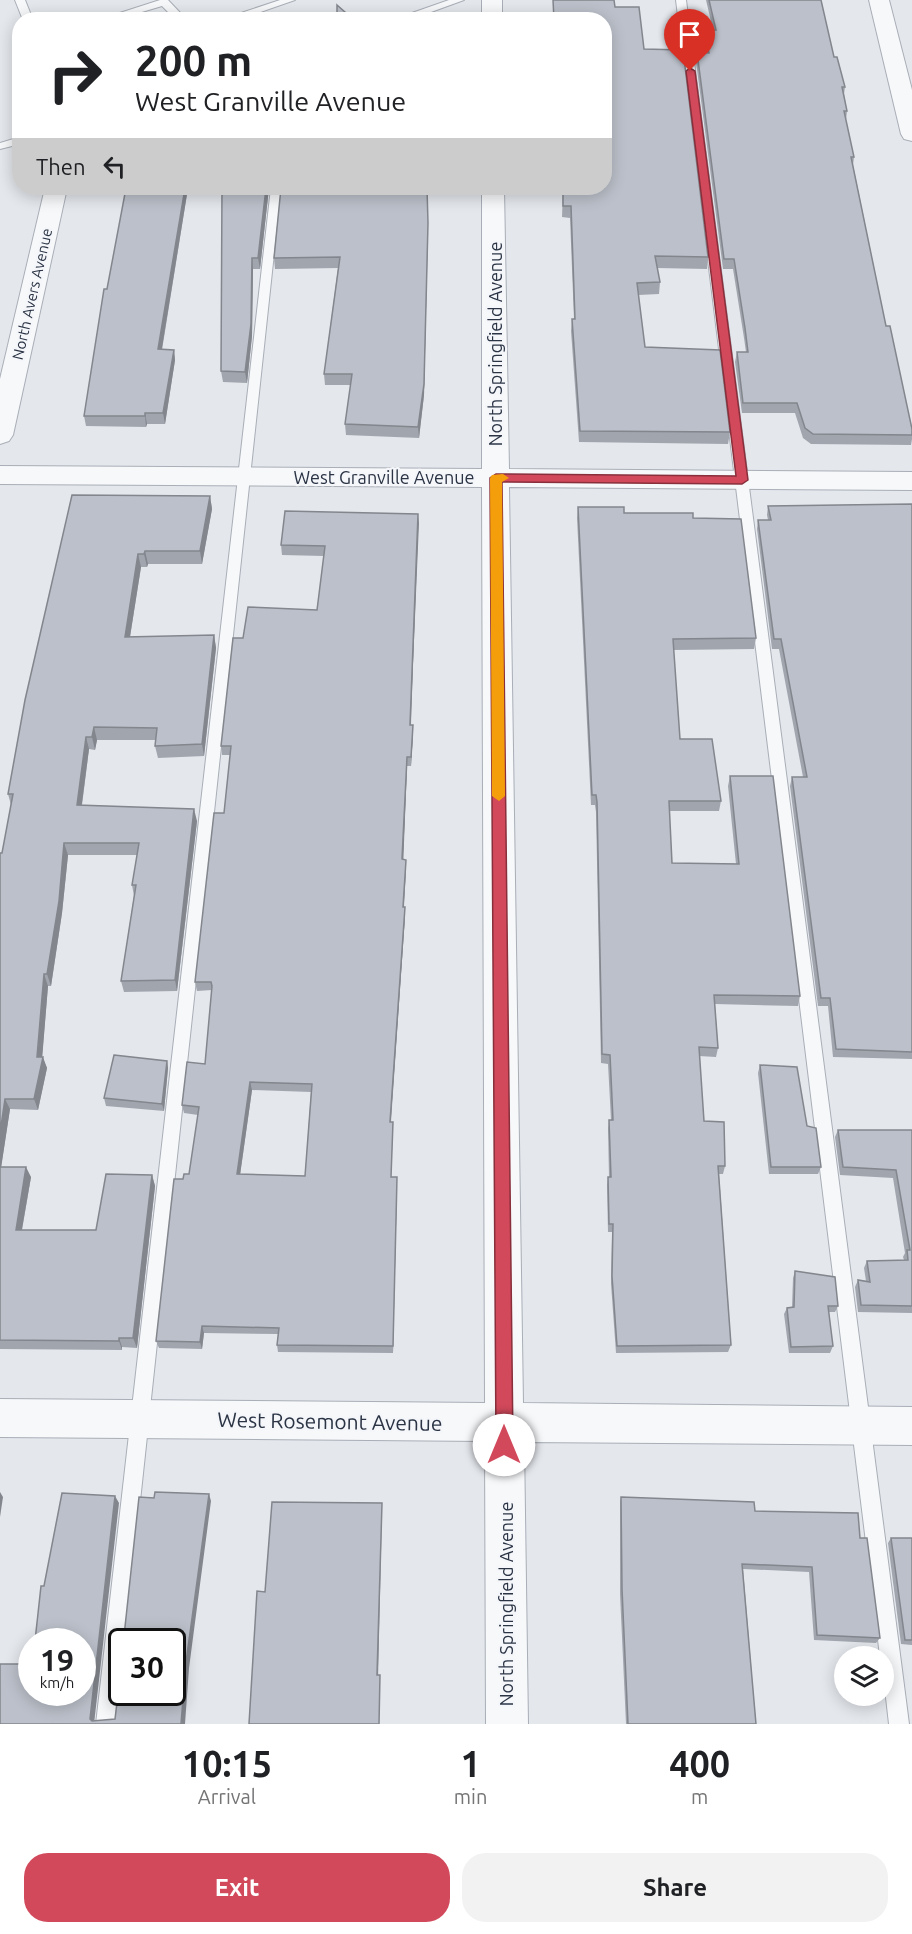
<!DOCTYPE html>
<style>
:root{--surface:#fff;--page:#f2f2f2;--text:#202124;--muted:#757577;--accent:#d1495b}
body{margin:0;font-family:Ubuntu,sans-serif;background:var(--page);color:var(--text);height:100vh;display:flex;flex-direction:column;font-size:22px;white-space:nowrap}
*{box-sizing:border-box;margin:0}
p{font-size:20px;color:var(--muted)}
.icon{flex:none;width:33px;height:33px;fill:none;stroke:currentColor;stroke-width:2;stroke-linecap:round;stroke-linejoin:round}
.map{position:relative;height:1724px;overflow:hidden}
.drawer{display:flex;flex-direction:column;background:var(--surface);flex:1}
.drawer>*{flex:none}
.guide{position:absolute;left:12px;top:12px;width:600px;height:183px;border-radius:24px;box-shadow:0 3px 15px #0003;background:#fff;color:var(--text);overflow:hidden}
.fabs{position:absolute;left:834px;top:1646px;display:grid;gap:12px}
.fabs a{display:grid;place-items:center;width:60px;height:60px;border-radius:50%;background:var(--surface);box-shadow:0 3px 15px #0003;font-size:30px}
.speed{position:absolute;left:18px;top:1628px;display:flex;gap:12px;font-size:30px;font-weight:700;text-align:center}
.speed>*{display:grid;place-content:center;width:78px;height:78px;border-radius:50%;background:var(--surface);box-shadow:0 3px 15px #0003;line-height:1}
.speed small{font-size:15px;font-weight:400}
.speed .limit{border:3px solid #111;border-radius:9px;background:#fff;color:#111}
.pin{position:absolute;display:grid;place-items:center;width:51px;height:51px;color:#fff;margin:-62px -26px;border-radius:50% 50% 50% 0;rotate:-45deg;box-shadow:0 0 6px #0007}
.pin .icon{rotate:45deg}
.me{position:absolute;width:66px;margin:-33px;rotate:0deg;stroke-linejoin:round;filter:drop-shadow(0 0 4px #0008)}
.turn{display:flex;align-items:center;gap:21px;height:126px;padding:0 24px;font-size:27px}
.turn .icon{width:78px;height:78px;stroke-width:2.5}
.turn b{display:block;font-size:42px;line-height:51px}
.then{display:flex;align-items:center;height:57px;padding:0 24px;background:#0003;gap:12px;font-size:22px}
.eta{display:flex;justify-content:space-evenly;align-items:center;height:102px;text-align:center}
.eta b{font-size:36px;font-weight:700;line-height:42px}
.action{display:flex;gap:12px;margin-top:auto;padding:12px 24px}
.action a{flex:1;height:69px;border-radius:24px;background:var(--accent);color:#fff;font-size:24px;font-weight:700;line-height:69px;text-align:center}
.action a+a{background:var(--page);color:var(--text)}
.map>svg:first-child{display:block}
.lines{fill:none;stroke-linecap:round;stroke-linejoin:round}
.service-casing{stroke:#a9aeb7;stroke-width:2}
.minor-casing{stroke:#a9aeb7;stroke-width:2}
.service{fill:#f7f8fa;fill-rule:evenodd}
.minor{fill:#f7f8fa;fill-rule:evenodd}
.wall{fill:#a1a5ae;fill-rule:evenodd}
.shaded-wall{fill:#83868d}
.building{fill:#bbc0ca;stroke:#83868d;stroke-width:1.5;fill-rule:evenodd}
.route{fill:#d1495b;stroke:#882f3b;stroke-width:1.5}
.slow{fill:#f59e0b}
.labels{text-anchor:middle;dominant-baseline:central;stroke-width:4.5;stroke-linejoin:round;paint-order:stroke}
.far-street-label{font-size:15px;fill:#2b3445;stroke:#f4f6f9}
.street-label{font-size:18px;fill:#2b3445;stroke:#f4f6f9}
.near-street-label{font-size:21px;fill:#2b3445;stroke:#f4f6f9}
</style>
<div class="map">
<svg width="912" height="1724" viewBox="0 0 912 1724">
<rect width="100%" height="100%" fill="#e4e7ec"/>
<g class="lines">
<g class="service-casing">
<g id="service">
<polygon points="15,0 25,0 33,20 23,20"/>
<polygon points="160,0 168,0 187,20 176,20 162,6 115,20 98,20"/>
<polygon points="280,0 295,0 237,20 220,20"/>
<polygon points="449,0 464,0 409,20 392,20"/>
<polygon points="676,0 686,0 909,1724 889,1724 884,1680 884,1656 880,1656"/>
<polygon points="20,137 20,144 0,149 0,143"/>
<polygon points="271,188 281,188 125,1641 122,1641 122,1674 116,1724 96,1724"/>
</g>
</g>
<g class="minor-casing">
<g id="minor">
<rect x="482" y="0" width="20" height="20"/>
<polygon points="869,0 889,0 912,90 912,141 904,139 901,134"/>
<polygon points="45,188 67,188 13,435 9,441 0,444 0,379"/>
<polygon points="482,188 504,188 509,469 912,472 912,490 509,487 523,1403 912,1407 912,1445 524,1442 528,1724 486,1724 485,1441 0,1437 0,1399 485,1403 482,487 0,484 0,466 482,469"/>
</g>
</g>
<use href="#service" class="service"/>
<use href="#minor" class="minor"/>
</g>
<g class="wall">
<polygon points="553,0 614,0 615,7 644,49 708,257 707,269 657,268 660,282 659,294 638,295 645,347 730,432 728,444 579,442 571,331 572,319 574,319 570,218 562,217 563,190 558,190 558,188 604,188 604,20 553,20"/>
<polygon points="706,0 821,0 834,57 845,87 844,94 847,111 846,120 854,157 853,165 886,326 912,429 912,439 911,445 811,444 803,438 795,413 742,413 735,362 737,352 746,352 744,338 733,269 723,269 696,62 697,52 706,53 704,40 705,30 713,30"/>
<polygon points="126,188 188,188 162,350 174,350 175,360 165,424 147,424 146,427 86,426 84,416"/>
<polygon points="269,188 260,269 253,269 252,336 247,383 223,382 221,371"/>
<polygon points="428,234 424,395 419,438 346,435 345,424 351,385 325,385 324,374 338,268 275,269 274,258"/>
<polygon points="72,495 210,496 212,509 202,564 148,564 147,567 141,567 130,637 214,635 216,648 204,756 158,758 155,746 156,740 97,740 95,750 89,749 82,805 197,821 177,991 124,992 121,981 134,896 132,885 137,855 68,855 62,913 51,986 48,986 42,1057 47,1068 38,1110 10,1109 1,1167 31,1177 22,1230 96,1230 152,1175 155,1186 137,1348 122,1347 122,1350 0,1349 0,853 2,853 11,805 8,794"/>
<polygon points="912,504 912,1059 833,1057 828,1006 818,1006 790,786 792,777 803,777 779,649 772,649 757,529 758,520 768,520 767,515 768,506"/>
<polygon points="578,507 624,513 693,518 756,638 754,649 673,650 680,739 721,801 719,811 669,811 672,863 736,864 728,786 730,776 800,996 798,1006 715,1004 718,1048 716,1057 699,1056 704,1121 725,1166 723,1174 719,1174 731,1345 728,1352 616,1353 611,1284 612,1232 608,1232 607,1185 608,1177 609,1177 608,1129 609,1120 611,1120 608,1064 601,1063 596,812 595,805 591,805 577,518"/>
<path d="M418,514L411,725H413V734L411,766H407L403,859L406,869L404,907L405,916L391,1122H393V1130L391,1177L397,1185L393,1353L278,1352L277,1345L278,1334L204,1333L202,1349L159,1348L156,1341L183,1179L189,1174L198,1115L184,1113L182,1105L205,1064L212,990L197,991L195,982L224,813L230,755H222L221,746L243,638L317,610L324,556L282,555L281,545ZM252,1090L311,1092L305,1176L240,1175Z"/>
<polygon points="167,1061 168,1068 164,1111 106,1106 104,1098"/>
<polygon points="760,1065 821,1167 818,1174 769,1174 758,1073"/>
<polygon points="838,1130 912,1130 912,1313 858,1312 855,1287 858,1280 866,1281 864,1268 867,1261 904,1260 903,1257 905,1253 893,1178 840,1175 835,1137"/>
<polygon points="795,1271 838,1306 835,1312 828,1312 833,1346 830,1353 789,1353 784,1314 787,1308 792,1307 793,1278"/>
<polygon points="621,1497 755,1511 860,1538 880,1638 876,1643 814,1640 809,1572 743,1569 756,1724 626,1724 620,1594 620,1502"/>
<polygon points="891,1538 912,1538 912,1645 901,1644 888,1543"/>
</g>
<g class="shaded-wall">
<polygon points="185,188 188,188 160,360 158,349"/>
<polygon points="266,188 270,188 269,188 260,269 258,258"/>
<polygon points="428,223 424,395 419,438 418,427"/>
<polygon points="252,258 253,269 252,336 247,383 245,372"/>
<polygon points="174,350 175,360 165,424 163,413"/>
<polygon points="145,413 147,424 146,427 145,416"/>
<polygon points="210,496 212,509 202,564 200,551"/>
<polygon points="418,514 419,523 410,734 410,725"/>
<polygon points="145,551 148,564 147,567 144,554"/>
<polygon points="138,554 141,567 128,649 125,637"/>
<polygon points="214,635 216,648 204,756 202,744"/>
<polygon points="413,725 413,734 411,766 411,757"/>
<polygon points="94,727 97,740 95,750 92,737"/>
<polygon points="86,737 89,749 80,818 77,805"/>
<polygon points="407,757 407,766 403,868 402,859"/>
<polygon points="194,809 197,821 177,991 175,980"/>
<polygon points="64,843 68,855 62,913 51,986 47,974"/>
<polygon points="406,860 406,869 403,916 403,907"/>
<polygon points="405,907 405,916 390,1130 390,1122"/>
<polygon points="44,974 48,986 42,1060 43,1057 47,1068 38,1110 34,1099"/>
<polygon points="167,1061 168,1068 164,1111 162,1104"/>
<polygon points="250,1082 252,1090 239,1182 237,1174"/>
<polygon points="5,1099 10,1109 0,1175 0,1133"/>
<polygon points="26,1167 31,1177 20,1240 16,1230"/>
<polygon points="152,1175 155,1186 137,1348 133,1338"/>
<polygon points="397,1177 397,1185 393,1353 393,1346"/>
<polygon points="202,1326 204,1333 202,1349 200,1342"/>
<polygon points="119,1338 122,1347 122,1350 119,1341"/>
<polygon points="0,1492 3,1497 0,1517"/>
<polygon points="209,1494 211,1501 189,1668 185,1724 181,1724 186,1662"/>
<polygon points="115,1496 119,1503 94,1724 90,1719"/>
<polygon points="382,1503 382,1509 378,1679 377,1675"/>
</g>
<g class="building">
<polygon points="553,0 614,0 615,7 639,7 644,49 683,50 708,257 655,256 660,282 637,283 645,347 720,350 730,432 580,431 572,319 575,319 571,206 563,206 563,188 604,188 604,20 554,20"/>
<polygon points="709,0 821,0 834,57 837,57 845,87 842,87 847,111 844,111 854,157 851,157 886,326 890,326 912,429 912,435 813,434 805,428 797,403 743,403 737,352 748,352 745,328 734,259 724,259 697,52 709,53 705,30 716,30"/>
<polygon points="337,5 354,20 337,20"/>
<polygon points="126,188 185,188 158,349 174,350 163,413 145,413 145,416 84,416 104,289 107,289"/>
<polygon points="222,188 266,188 258,258 252,258 251,324 245,372 221,371"/>
<polygon points="281,188 427,188 428,223 424,384 418,427 345,424 352,374 324,374 340,257 274,258"/>
<polygon points="72,495 210,496 200,551 145,551 144,554 138,554 125,637 214,635 202,744 155,746 157,728 94,727 92,737 86,737 77,805 194,809 175,980 121,981 136,885 132,885 139,843 64,843 59,901 47,974 44,974 37,1057 43,1057 34,1099 5,1099 0,1133 0,853 2,853 13,794 8,794 25,700"/>
<polygon points="912,504 912,1052 836,1049 830,998 821,998 792,777 807,777 781,639 774,639 758,520 771,520 768,506"/>
<polygon points="578,507 624,507 624,513 693,513 693,518 741,519 756,638 673,639 680,739 712,739 721,801 669,801 672,863 739,864 730,776 773,776 800,996 714,995 718,1048 699,1047 704,1121 724,1122 725,1166 718,1166 731,1345 617,1346 612,1276 613,1224 609,1224 608,1177 611,1177 609,1120 613,1120 610,1055 602,1054 597,802 596,795 592,795"/>
<path d="M285,511L418,514L410,725H413L411,757H407L402,859L406,860L403,907H405L390,1122H393L391,1177H397L393,1346L277,1345L279,1328L202,1326L200,1342L156,1341L174,1179H183L184,1174H189L199,1107L182,1105L187,1062L205,1064L212,986L211,982H195L214,813H224L231,746H221L233,638H243L248,607L317,610L325,546L281,545ZM250,1082L312,1084L305,1176L237,1174Z"/>
<polygon points="114,1055 167,1061 162,1104 104,1098"/>
<polygon points="760,1065 797,1067 807,1126 816,1128 821,1167 771,1167"/>
<polygon points="838,1130 912,1130 912,1306 861,1305 858,1280 870,1282 867,1261 908,1260 907,1250 910,1250 896,1170 843,1167"/>
<polygon points="0,1167 26,1167 16,1230 96,1230 106,1174 152,1175 133,1338 119,1338 119,1341 0,1340"/>
<polygon points="795,1271 835,1277 838,1306 828,1306 833,1346 791,1347 787,1308 794,1307"/>
<path d="M155,1492L209,1494L186,1662L181,1724H0V1664H32V1692H82V1641H35L41,1586H44L62,1493L115,1496L90,1719L92,1721L115,1719L121,1669V1638L124,1636L139,1497L154,1498ZM122,1641H172V1692H122Z"/>
<polygon points="621,1497 754,1502 755,1511 858,1513 860,1538 867,1538 880,1638 817,1635 812,1567 742,1564 756,1724 628,1724 622,1589"/>
<polygon points="272,1502 382,1503 377,1675 380,1675 379,1724 249,1724 257,1591 265,1592"/>
<polygon points="891,1538 912,1538 912,1640 905,1640"/>
</g>
<polygon class="route" points="690,68 695,71 748,480 742,484 502,482 513,1445 510,1451 504,1454 498,1451 496,1445 490,478 496,474 736,476 686,71"/>
<polygon class="slow" points="503,474 509,478 502,482 505,796 499,801 492,796 490,478 492,475"/>
<g class="labels">
<g class="far-street-label">
<text transform="translate(32 294) rotate(-77)">North Avers Avenue</text>
</g>
<g class="street-label">
<text transform="translate(495 344) rotate(-90)">North Springfield Avenue</text>
<text x="384" y="477">West Granville Avenue</text>
<text transform="translate(506 1604) rotate(-90)">North Springfield Avenue</text>
</g>
<g class="near-street-label">
<text transform="translate(330 1421) rotate(1)">West Rosemont Avenue</text>
</g>
</g>
</svg>
<div class="fabs">
<a><svg class="icon" aria-label="layers" viewBox="0 0 24 24"><path d="M12 4l9 5-9 5-9-5zM3 14l9 5 9-5"/></svg></a>
</div>
<div class="speed"><div>19<small>km/h</small></div><div class="limit">30</div></div>
<div class="pin" style="left:690px;top:71px;background:#d93025"><svg class="icon" aria-label="arrive" viewBox="0 0 24 24"><path d="M6 21V4h12l-3 4 3 4H6"/></svg></div>
<svg class="me" style="left:504px;top:1445px" viewBox="-20 -20 40 40"><circle r="19" fill="#fff"/><path d="M0-13L10 11 0 6-10 11z" fill="#d1495b"/></svg>
<div class="guide">
<div class="turn"><svg class="icon" aria-label="right" viewBox="0 0 24 24"><path d="M7 20v-9h11M14 6l5 5-5 5"/></svg><div><b>200 m</b>West Granville Avenue</div></div>
<div class="then">Then<svg class="icon" aria-label="left" viewBox="0 0 24 24"><path d="M17 20v-9H6M10 6l-5 5 5 5"/></svg></div>
</div>
</div>
<section class="drawer">
<div class="eta">
<div><b>10:15</b><p>Arrival</p></div>
<div><b>1</b><p>min</p></div>
<div><b>400</b><p>m</p></div>
</div>
<div class="action"><a>Exit</a><a>Share</a></div>
</section>
